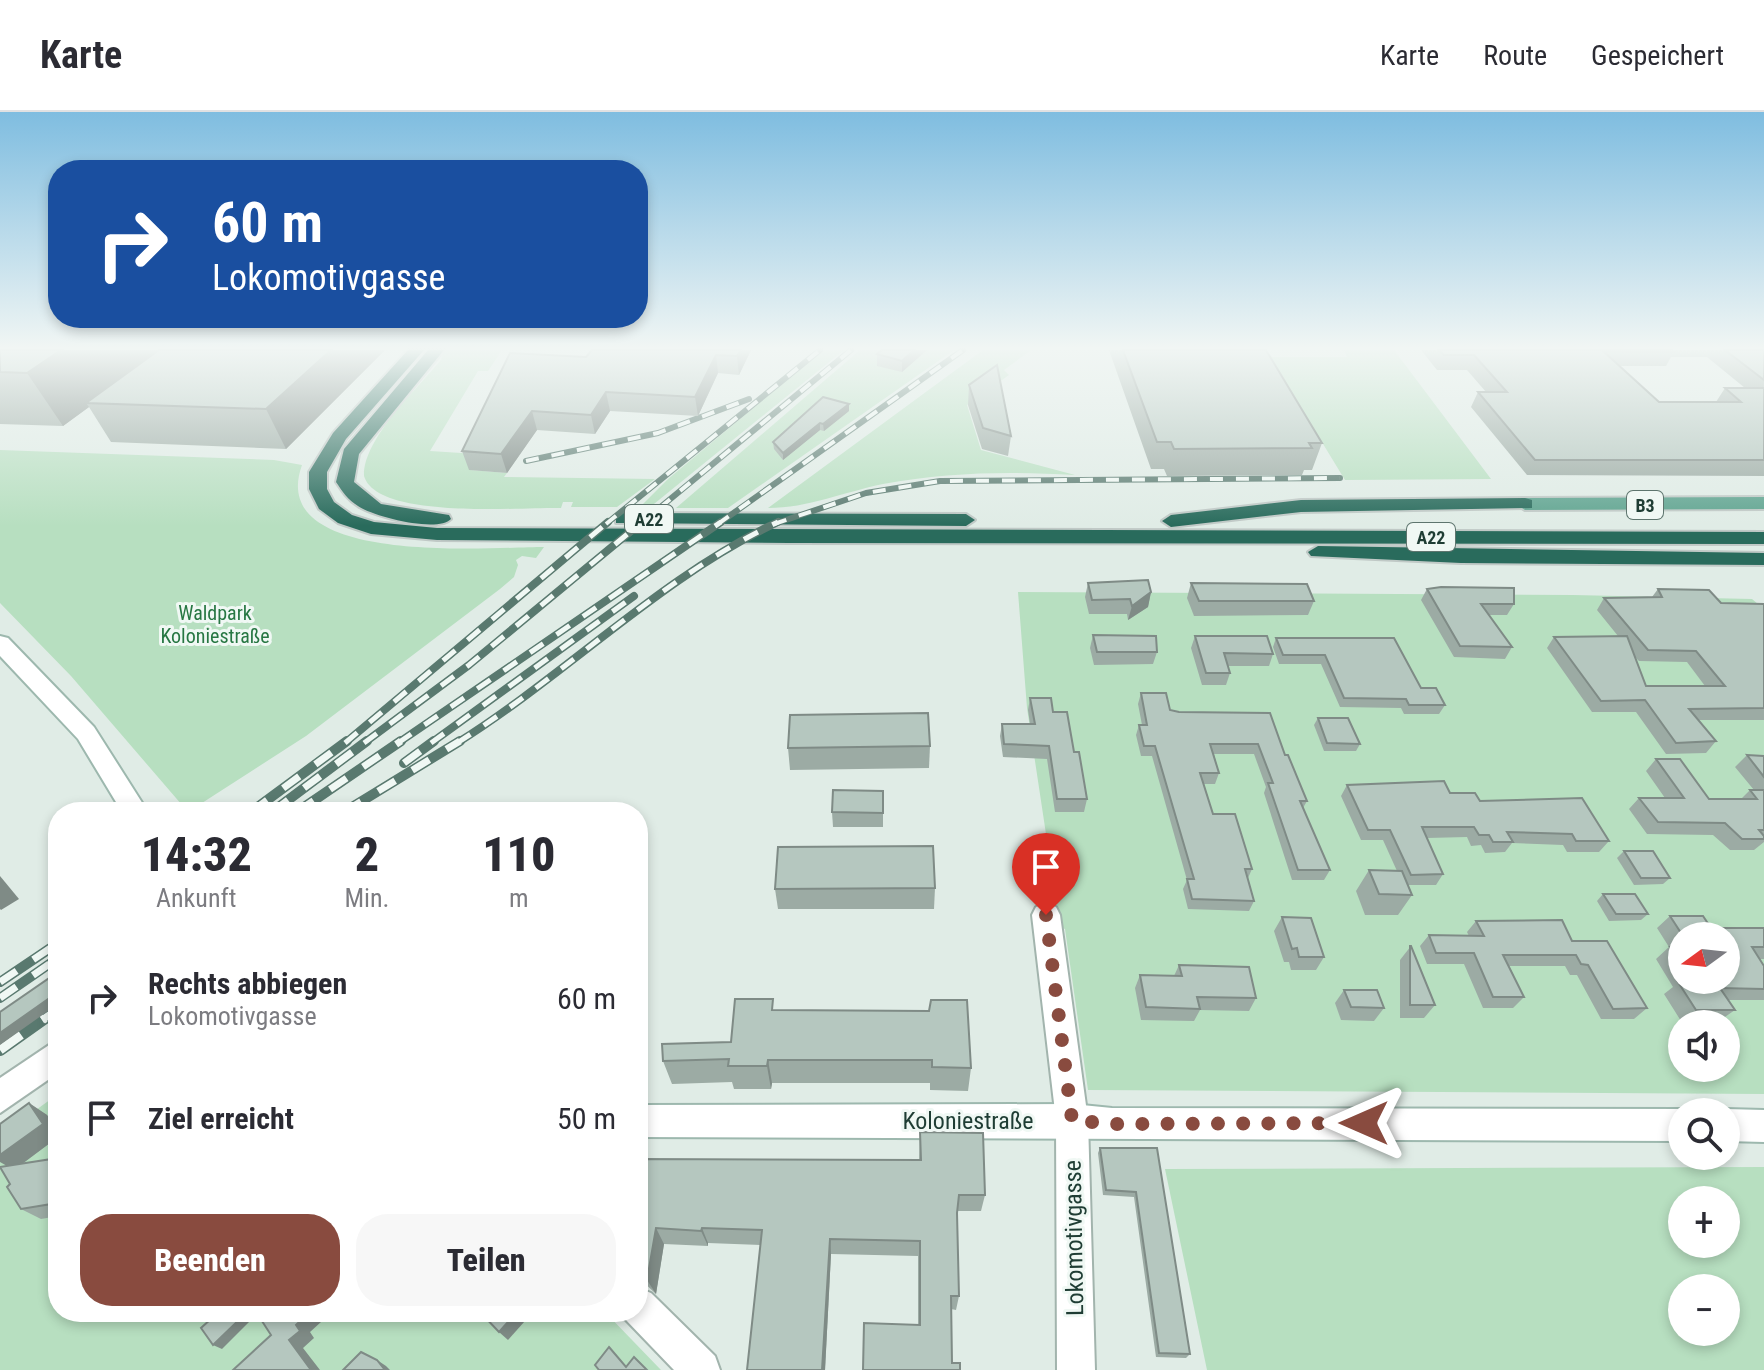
<!DOCTYPE html>
<html lang="de">
<meta charset="utf-8">
<style>
:root{--surface:#fff;--page:#f7f7f7;--text:#2b2b33;--muted:#7c7c81;--line:#e1e1e2;--accent:#894b3f}
body{margin:0;font-family:"Roboto Condensed",sans-serif;background:var(--page);color:var(--text);height:100vh;display:flex;flex-direction:column;font-size:30px;white-space:nowrap}
*{box-sizing:border-box;margin:0}
p{font-size:26px;color:var(--muted)}
.icon{flex:none;width:44px;height:44px;fill:none;stroke:currentColor;stroke-width:2;stroke-linecap:round;stroke-linejoin:round}
.map{position:relative;flex:1;overflow:hidden}
.side{position:absolute;left:48px;top:690px;width:600px;height:520px;display:flex;flex-direction:column;background:var(--surface);border-radius:32px;box-shadow:0 4px 12px #0003}
.side>*{flex:none}
.hud{position:absolute;left:48px;top:48px;width:600px;height:168px;border-radius:32px;box-shadow:0 4px 12px #0003;background:#1a4fa0;color:#fff;overflow:hidden}
.needle{width:52px;rotate:255deg}
.buttons{position:absolute;left:1668px;top:810px;display:grid;gap:16px}
.buttons a{display:grid;place-items:center;width:72px;height:72px;border-radius:50%;background:var(--surface);box-shadow:0 4px 12px #0003;font-size:40px}
.pin{position:absolute;display:grid;place-items:center;width:68px;height:68px;color:#fff;margin:-82px -34px;border-radius:50% 50% 50% 0;rotate:-45deg;box-shadow:0 0 8px #0007}
.pin .icon{rotate:45deg}
.me{position:absolute;width:88px;margin:-44px;rotate:270deg;stroke-linejoin:round;filter:drop-shadow(0 0 6px #0008)}
.turn{display:flex;align-items:center;gap:28px;height:168px;padding:0 32px;font-size:36px}
.turn .icon{width:104px;height:104px;stroke-width:2.5}
.turn b{display:block;font-size:56px;line-height:68px}
.eta{display:flex;justify-content:space-evenly;align-items:center;height:136px;text-align:center}
.eta b{font-size:48px;font-weight:800;line-height:56px}
.primary-button{display:flex;gap:16px;margin-top:auto;padding:16px 32px}
.primary-button a{flex:1;height:92px;border-radius:32px;background:var(--accent);color:#fff;font-size:32px;font-weight:800;line-height:92px;text-align:center}
.primary-button a+a{background:var(--page);color:var(--text)}
ul{padding:0;list-style:none}
li{display:flex;align-items:center;gap:24px;height:120px;padding:0 32px}
li div{flex:1}
li b{display:block;font-size:30px}
li em{font-style:normal}
header{display:flex;align-items:center;gap:48px;box-sizing:border-box;height:112px;padding:0 40px;background:var(--surface);border-bottom:2px solid var(--line)}
header strong{font-size:38px}
nav{display:flex;gap:44px;margin-inline-start:auto;font-size:28px}
.map>svg:first-child{display:block}
.green{fill:#b7dfc0;fill-rule:evenodd}
.lines{fill:none;stroke-linecap:round;stroke-linejoin:round}
.street-casing{stroke:#a2b4ad;stroke-width:4}
.secondary-casing{stroke:#9db8ae;stroke-width:4}
.primary-casing{stroke:#c0c9c6;stroke-width:4}
.highway-casing{stroke:#c0c9c6;stroke-width:4}
.street{fill:#fff;fill-rule:evenodd}
.secondary{fill:#fff;fill-rule:evenodd}
.primary{fill:#61a591;fill-rule:evenodd}
.highway{fill:#296b5c;fill-rule:evenodd}
.rail-far3-casing{stroke:#59796f;stroke-width:6}
.rail-far2-casing{stroke:#59796f;stroke-width:8}
.rail-far1-casing{stroke:#59796f;stroke-width:10}
.rail-casing{stroke:#59796f;stroke-width:12}
.rail-far3{stroke:#f0f8f4;stroke-width:4;stroke-dasharray:13;stroke-linecap:butt}
.rail-far2{stroke:#f0f8f4;stroke-width:5;stroke-dasharray:16;stroke-linecap:butt}
.rail-far1{stroke:#f0f8f4;stroke-width:7;stroke-dasharray:20;stroke-linecap:butt}
.rail{stroke:#f0f8f4;stroke-width:9;stroke-dasharray:26;stroke-linecap:butt}
.wall{fill:#9caba4;fill-rule:evenodd}
.shaded-wall{fill:#7f8b86}
.building{fill:#b5c7bf;stroke:#7f8b86;stroke-width:2}
.route{stroke:#894b3f;stroke-width:14;stroke-dasharray:0 25.2}
.labels{text-anchor:middle;dominant-baseline:central;stroke-width:6;stroke-linejoin:round;paint-order:stroke}
.shield{fill:#f0f8f4;stroke:#5e756e;stroke-width:2}
.shield-label{font-size:18px;font-weight:bold;fill:#1f3d34}
.park-label{font-size:20px;fill:#277743;stroke:#f0f8f4}
.near-street-label{font-size:24px;fill:#1f3d34;stroke:#f0f8f4}
</style>
<header>
<strong>Karte</strong>
<nav><a>Karte</a><a>Route</a><a>Gespeichert</a></nav>
</header>
<div class="map">
<svg width="1764" height="1258" viewBox="0 0 1764 1258">
<rect width="100%" height="100%" fill="#e0ece6"/>
<g class="green">
<path d="M444,238H502L488,259H478L430,339L477,342L470,358L507,361L504,365L655,367L617,395H571L573,390H563L561,396C521,395 377,408 364,364C363,327 417,277 441,248Z"/>
<polygon points="823,238 844,238 649,396 639,396 668,367"/>
<polygon points="860,238 954,238 728,396 676,396"/>
<path d="M983,238H1031L1004,258L1009,263L967,293L981,338L1075,363C1010,359 948,360 883,372C844,380 808,396 768,396Z"/>
<polygon points="1344,238 1394,238 1491,367 1345,368 1270,245 1347,245"/>
<path d="M0,338L274,348L302,353C265,455 490,435 544,435L536,446L522,444L516,448L518,453L514,465L500,477L306,624L188,700L71,564L0,491Z"/>
<path d="M1018,480L1573,483L1752,487L1764,497V982L1088,978L1065,817L1060,815L1027,596ZM1682,824H1726V868H1682ZM1682,912H1726V956H1682Z"/>
<polygon points="58,982 58,1200 605,1200 661,1258 0,1258 0,1024"/>
<path d="M1764,1055V1258H1207L1165,1057ZM1682,1088H1726V1132H1682ZM1726,1176V1220H1682V1176Z"/>
</g>
<g class="lines">
<g class="street-casing">
<g id="street">
<polygon points="1046,791 1056,795 1060,803 1088,1008 1095,1258 1057,1258 1056,1008 1032,803 1036,795"/>
<polygon points="58,927 58,961 0,1001 0,966"/>
<polygon points="638,1176 651,1181 715,1244 720,1258 674,1258 625,1207 622,1200 638,1200"/>
</g>
</g>
<g class="secondary-casing">
<g id="secondary">
<polygon points="0,524 8,526 94,615 148,700 122,700 78,627 0,544"/>
<polygon points="1072,992 1112,996 1682,997 1690,1000 1682,1000 1682,1029 638,1025 638,993"/>
<polygon points="1726,997 1764,998 1764,1030 1726,1029 1726,1000 1718,1000"/>
</g>
</g>
<g class="primary-casing">
<polygon id="primary" points="1764,385 1764,397 1525,398 1516,392 1525,386"/>
</g>
<g class="highway-casing">
<g id="highway">
<polygon points="408,238 424,238 346,327 327,360 327,377 334,390 352,403 374,410 437,416 1764,420 1764,432 789,431 437,428 371,422 338,411 319,397 309,377 309,360 333,321"/>
<path d="M428,238H444L359,342L354,370L381,392L449,403L451,407C438,421 374,405 358,394C348,388 342,379 336,370L344,337Z"/>
<polygon points="1525,386 1532,388 1532,396 1301,400 1171,415 1162,409 1171,403 1301,388"/>
<polygon points="623,401 966,402 975,408 966,414 616,411 616,403"/>
<polygon points="1318,434 1764,441 1764,453 1461,451 1311,444 1308,440"/>
</g>
</g>
<use href="#street" class="street"/>
<use href="#secondary" class="secondary"/>
<use href="#primary" class="primary"/>
<use href="#highway" class="highway"/>
<g class="rail-far3-casing">
<g id="rail-far3">
<polyline points="526,349 658,321 749,287"/>
<polyline points="606,412 820,238"/>
<polyline points="640,412 851,238"/>
<polyline points="718,412 963,238"/>
<polyline points="774,412 866,381 940,369 1340,366"/>
</g>
</g>
<g class="rail-far2-casing">
<g id="rail-far2">
<polyline points="345,631 608,410"/>
<polyline points="364,631 469,553 642,410"/>
<polyline points="398,631 721,410"/>
<polyline points="431,631 634,484"/>
<path d="M457,631C567,562 661,465 778,410"/>
</g>
</g>
<g class="rail-far1-casing">
<g id="rail-far1">
<polyline points="404,651 434,629"/>
<polyline points="251,700 347,629"/>
<polyline points="272,700 367,629"/>
<polyline points="297,700 401,629"/>
<polyline points="344,700 460,629"/>
<polyline points="0,870 58,831"/>
<polyline points="0,886 58,846"/>
<polyline points="42,908 58,897"/>
</g>
</g>
<g class="rail-casing">
<polyline id="rail" points="0,938 45,906"/>
</g>
<use href="#rail-far3" class="rail-far3"/>
<use href="#rail-far2" class="rail-far2"/>
<use href="#rail-far1" class="rail-far1"/>
<use href="#rail" class="rail"/>
</g>
<g class="wall">
<polygon points="0,238 385,238 286,337 111,330 89,295 63,314 0,312"/>
<polygon points="592,238 751,238 739,263 718,261 698,304 610,299 595,322 537,318 507,361 469,358 462,339 586,245"/>
<polygon points="882,238 927,238 902,260 877,254 877,242"/>
<polygon points="1109,238 1266,238 1322,331 1312,358 1304,358 1302,363 1167,364 1164,357 1151,357"/>
<path d="M1421,238H1764V364L1527,363L1471,295L1478,280H1486L1467,258H1437ZM1671,245H1707L1745,276H1725L1716,290H1659L1620,254H1666Z"/>
<polygon points="969,273 1011,324 1008,344 982,337 968,293"/>
<polygon points="849,299 824,319 820,318 783,348 774,337 773,330"/>
<polygon points="1088,471 1151,480 1148,495 1128,508 1127,502 1089,502 1085,485"/>
<polygon points="1191,471 1314,489 1308,503 1194,504 1187,486"/>
<polygon points="1427,477 1514,492 1507,503 1489,503 1512,535 1505,547 1454,545 1421,488"/>
<path d="M1658,477L1721,491L1764,492V608H1698L1716,629L1706,641L1666,642L1636,600H1592L1547,536L1554,525L1618,524L1597,498L1604,486L1652,485ZM1635,545L1639,549L1687,550L1705,574H1646Z"/>
<polygon points="1093,523 1157,540 1153,552 1094,553 1090,536"/>
<polygon points="1195,524 1273,542 1269,554 1228,554 1230,561 1226,573 1202,573 1191,536"/>
<polygon points="1276,526 1421,576 1445,593 1439,602 1404,602 1401,596 1340,595 1321,552 1279,552 1273,535"/>
<polygon points="1141,581 1170,598 1179,600 1285,643 1307,689 1303,696 1330,758 1324,768 1292,768 1264,681 1266,675 1254,642 1214,642 1219,661 1215,672 1204,672 1213,702 1252,757 1248,766 1254,789 1249,799 1188,797 1183,777 1187,768 1152,644 1141,644 1136,623 1139,613 1142,613 1138,592"/>
<polygon points="1030,586 1053,600 1074,640 1087,687 1084,700 1055,700 1047,647 1003,645 1000,624 1002,612 1030,612 1028,598"/>
<polygon points="1318,606 1360,632 1356,639 1324,639 1314,613"/>
<polygon points="930,634 929,656 790,658 788,636"/>
<polygon points="1747,643 1764,644 1764,730 1754,738 1730,738 1713,723 1647,722 1629,697 1639,686 1665,686 1646,659 1656,647 1709,687 1741,687 1750,678 1754,678 1735,655"/>
<polygon points="1347,673 1450,681 1609,729 1599,740 1567,740 1563,733 1512,731 1505,740 1485,741 1481,733 1471,734 1467,725 1427,726 1443,762 1436,773 1408,773 1412,783 1398,803 1365,803 1356,779 1369,758 1397,759 1383,728 1361,728 1341,684"/>
<polygon points="883,679 883,715 833,715 832,700"/>
<polygon points="1624,739 1670,766 1663,772 1634,773 1617,746"/>
<polygon points="935,776 934,797 778,797 775,777"/>
<polygon points="1603,782 1648,802 1641,808 1609,809 1597,789"/>
<path d="M1670,804L1711,816H1764V847H1759L1764,854V888H1728L1735,898L1719,909H1681L1664,882L1673,875L1656,847L1669,835L1657,816ZM1682,824H1726V868H1682Z"/>
<polygon points="1282,805 1324,845 1316,858 1291,858 1289,850 1284,850 1274,819"/>
<polygon points="1476,809 1572,829 1647,896 1634,907 1601,907 1577,863 1570,863 1565,854 1509,854 1524,885 1513,896 1483,896 1464,852 1427,852 1420,834 1429,823 1469,824 1467,820"/>
<polygon points="1411,834 1435,893 1424,906 1400,906 1400,848"/>
<polygon points="1179,853 1256,886 1249,899 1200,898 1194,909 1141,908 1135,876 1140,863 1174,864"/>
<polygon points="1344,878 1384,896 1374,909 1341,908 1335,891"/>
<polygon points="775,898 971,956 968,979 930,978 930,971 772,971 771,977 734,977 732,970 672,972 663,949 731,930"/>
<polygon points="29,991 47,1003 58,1019 58,1025 23,1051 58,1046 58,1104 41,1107 21,1097 10,1072"/>
<polygon points="920,1020 985,1083 981,1099 957,1099 959,1184 956,1198 951,1197 863,1258 918,1213 918,1144 831,1142 825,1258 747,1258 761,1133 708,1131 708,1134 664,1132 656,1182 638,1165 638,1047 919,1048"/>
<polygon points="1100,1036 1157,1036 1190,1242 1186,1246 1156,1245 1134,1085 1103,1083 1098,1041"/>
</g>
<g class="shaded-wall">
<polygon points="61,238 166,238 86,291 89,295 63,314 27,261"/>
<polygon points="331,238 385,238 286,337 266,297"/>
<polygon points="741,238 751,238 739,263 737,244"/>
<polygon points="914,238 927,238 902,260 902,249"/>
<polygon points="716,243 718,261 698,304 695,285"/>
<polygon points="606,280 610,299 595,322 591,303"/>
<polygon points="849,292 849,299 824,319 823,312"/>
<polygon points="532,299 537,318 507,361 501,342"/>
<polygon points="820,311 820,318 783,348 783,341"/>
<polygon points="1151,480 1148,495 1128,508 1132,494"/>
<polygon points="0,764 19,787 1,798 0,797"/>
<polygon points="58,880 58,892 0,933 0,921"/>
<polygon points="768,948 772,971 771,977 767,954"/>
<polygon points="29,991 47,1003 58,1019 58,1025 14,1058 0,1050 0,1043"/>
<polygon points="58,1074 58,1096 51,1092"/>
<polygon points="656,1116 664,1132 656,1182 647,1168"/>
<polygon points="702,1116 708,1131 708,1134 701,1119"/>
<polygon points="830,1127 831,1142 825,1258 822,1258"/>
<polygon points="240,1200 245,1200 251,1208 222,1237 213,1233"/>
<polygon points="310,1200 332,1200 310,1220 314,1226 303,1236 320,1258 311,1258 289,1228 296,1213"/>
<polygon points="517,1200 533,1200 508,1228 499,1220"/>
<polygon points="377,1248 386,1254 390,1258 385,1258"/>
</g>
<g class="building">
<polygon points="0,238 61,238 27,261 0,260"/>
<polygon points="159,238 331,238 266,297 86,291"/>
<polygon points="592,238 741,238 737,244 716,243 695,285 606,280 591,303 532,299 501,342 462,339 510,241 586,245"/>
<polygon points="882,238 914,238 902,249 877,242"/>
<polygon points="1123,238 1266,238 1322,331 1309,331 1312,336 1174,337 1171,330 1157,330"/>
<polygon points="1439,238 1672,238 1674,240 1603,239 1659,290 1741,290 1725,276 1764,276 1764,348 1535,348 1478,280 1507,280 1474,243 1444,243"/>
<polygon points="1725,238 1764,238 1764,268"/>
<polygon points="997,253 1011,324 983,316 969,273"/>
<polygon points="823,285 849,292 823,312 820,311 783,341 773,330"/>
<polygon points="1148,468 1151,480 1132,494 1130,487 1092,488 1088,471"/>
<polygon points="1191,471 1307,472 1314,489 1199,489"/>
<polygon points="1441,475 1514,476 1514,492 1481,492 1512,535 1460,534 1427,477"/>
<polygon points="1658,477 1709,478 1721,491 1764,492 1764,596 1689,597 1716,629 1676,631 1645,588 1601,589 1554,525 1627,524 1646,574 1725,574 1696,539 1648,538 1604,486 1662,485"/>
<polygon points="1093,523 1156,524 1157,540 1097,540"/>
<polygon points="1195,524 1267,524 1273,542 1224,541 1230,561 1206,561"/>
<polygon points="1276,526 1394,526 1421,576 1436,576 1445,593 1409,593 1406,587 1344,586 1325,543 1283,543"/>
<polygon points="1141,581 1166,581 1170,598 1179,600 1270,601 1285,643 1288,643 1307,689 1300,689 1330,758 1298,758 1268,671 1273,671 1258,632 1210,632 1219,661 1200,661 1213,702 1235,702 1252,757 1245,757 1254,789 1192,787 1187,767 1194,767 1155,634 1144,634 1139,613 1147,613"/>
<polygon points="1030,586 1051,586 1053,600 1067,600 1074,640 1079,640 1087,687 1057,687 1049,634 1004,632 1002,612 1035,612"/>
<polygon points="928,601 930,634 788,636 790,603"/>
<polygon points="1318,606 1348,606 1360,632 1327,631"/>
<polygon points="1747,643 1764,644 1764,665"/>
<polygon points="1656,647 1680,647 1709,687 1757,687 1750,678 1764,678 1764,718 1759,718 1764,724 1764,727 1742,727 1725,711 1658,710 1639,686 1684,686"/>
<polygon points="1444,669 1450,681 1475,681 1480,689 1582,686 1609,729 1576,729 1572,722 1507,720 1513,730 1493,730 1489,723 1479,723 1474,715 1422,715 1443,762 1411,763 1390,718 1368,718 1347,673"/>
<polygon points="833,678 883,679 883,701 832,700"/>
<polygon points="933,734 935,776 775,777 778,735"/>
<polygon points="1624,739 1653,739 1670,766 1641,766"/>
<polygon points="1369,758 1402,759 1412,783 1379,782"/>
<polygon points="1603,782 1635,782 1648,802 1616,802"/>
<polygon points="1670,804 1703,804 1711,816 1764,816 1764,835 1752,835 1764,854 1764,877 1720,876 1735,898 1696,898 1678,870 1692,870 1690,868 1726,868 1726,824 1683,824"/>
<polygon points="1282,805 1311,806 1324,845 1299,845 1297,836 1292,837"/>
<polygon points="1562,808 1572,829 1607,829 1647,896 1613,897 1588,853 1581,852 1576,843 1503,843 1524,885 1493,885 1474,841 1436,841 1429,823 1484,824 1476,809"/>
<polygon points="1410,834 1411,834 1435,893 1410,893"/>
<polygon points="1670,835 1682,835 1682,855"/>
<polygon points="1179,853 1249,855 1256,886 1197,885 1200,897 1146,895 1140,863 1182,864"/>
<polygon points="58,860 58,880 0,921 0,900"/>
<polygon points="1344,878 1377,878 1384,896 1351,895"/>
<polygon points="735,887 773,887 772,898 929,899 931,888 967,888 971,956 932,955 932,948 768,948 767,954 728,954 729,947 663,949 662,932 731,930"/>
<polygon points="29,991 43,1012 0,1043 0,1012"/>
<polygon points="920,1020 983,1021 985,1083 959,1083 957,1101 959,1184 951,1184 952,1251 960,1251 960,1258 863,1258 864,1211 920,1213 920,1129 830,1127 822,1258 747,1258 762,1118 702,1116 701,1119 656,1116 647,1168 638,1159 638,1047 921,1048"/>
<polygon points="1100,1036 1157,1036 1190,1242 1159,1241 1136,1080 1106,1078"/>
<polygon points="58,1046 58,1074 51,1092 21,1097 7,1075 10,1072 0,1055"/>
<polygon points="209,1200 240,1200 243,1204 213,1233 201,1216 211,1207 207,1202"/>
<polygon points="267,1200 310,1200 296,1213 300,1219 289,1228 311,1258 233,1258 271,1223 260,1206"/>
<polygon points="480,1200 517,1200 499,1220"/>
<polygon points="609,1235 626,1255 634,1245 647,1258 599,1258 595,1253"/>
<polygon points="361,1240 377,1248 385,1258 343,1258"/>
</g>
<linearGradient id="sky" x2="0" y2="1"><stop stop-color="#7fbde0"/><stop offset="0.57" stop-color="#f1f6f4"/><stop offset="1" stop-color="#f1f6f4" stop-opacity="0"/></linearGradient>
<rect width="1764" height="414" fill="url(#sky)"/>
<g class="lines">
<polyline class="route" points="1046,803 1072,1008 1112,1012 1364,1011"/>
</g>
<g class="labels">
<g class="shield">
<rect x="1627" y="379" width="36" height="28" rx="6"/>
<rect x="625" y="393" width="48" height="28" rx="6"/>
<rect x="1407" y="411" width="48" height="28" rx="6"/>
</g>
<g class="shield-label">
<text x="1645" y="393">B3</text>
<text x="649" y="407">A22</text>
<text x="1431" y="425">A22</text>
</g>
<g class="park-label">
<text x="215" y="501">Waldpark<tspan x="215" dy="23">Koloniestraße</tspan></text>
</g>
<g class="near-street-label">
<text x="968" y="1009">Koloniestraße</text>
<text transform="translate(1074 1126) rotate(-91)">Lokomotivgasse</text>
</g>
</g>
</svg>
<div class="buttons">
<a><svg class="needle" viewBox="-14 -14 28 28"><path d="M0-13l5 13h-10z" fill="#e53935"/><path d="M0 13l5-13h-10z" fill="#7c7c81"/></svg></a>
<a><svg class="icon" aria-label="sound" viewBox="0 0 24 24"><path d="M4 9h4l5-4v14l-5-4H4zM17 9q2 3 0 6"/></svg></a>
<a><svg class="icon" aria-label="search" viewBox="0 0 24 24"><circle cx="10" cy="10" r="6"/><path d="M15 15l6 6"/></svg></a>
<a>+</a>
<a>−</a>
</div>
<div class="pin" style="left:1046px;top:803px;background:#d93025"><svg class="icon" aria-label="arrive" viewBox="0 0 24 24"><path d="M6 21V4h12l-3 4 3 4H6"/></svg></div>
<svg class="me" style="left:1364px;top:1011px" viewBox="-20 -20 40 40"><path d="M0-17L14 15 0 8-14 15z" fill="#894b3f" stroke="#fff" stroke-width="4"/></svg>
<div class="hud">
<div class="turn"><svg class="icon" aria-label="right" viewBox="0 0 24 24"><path d="M7 20v-9h11M14 6l5 5-5 5"/></svg><div><b>60 m</b>Lokomotivgasse</div></div>
</div>
<section class="side">
<div class="eta">
<div><b>14:32</b><p>Ankunft</p></div>
<div><b>2</b><p>Min.</p></div>
<div><b>110</b><p>m</p></div>
</div>
<ul>
<li><svg class="icon" aria-label="right" viewBox="0 0 24 24"><path d="M7 20v-9h11M14 6l5 5-5 5"/></svg><div><b>Rechts abbiegen</b><p>Lokomotivgasse</p></div><em>60 m</em></li>
<li><svg class="icon" aria-label="arrive" viewBox="0 0 24 24"><path d="M6 21V4h12l-3 4 3 4H6"/></svg><div><b>Ziel erreicht</b></div><em>50 m</em></li>
</ul>
<div class="primary-button"><a>Beenden</a><a>Teilen</a></div>
</section>
</div>
